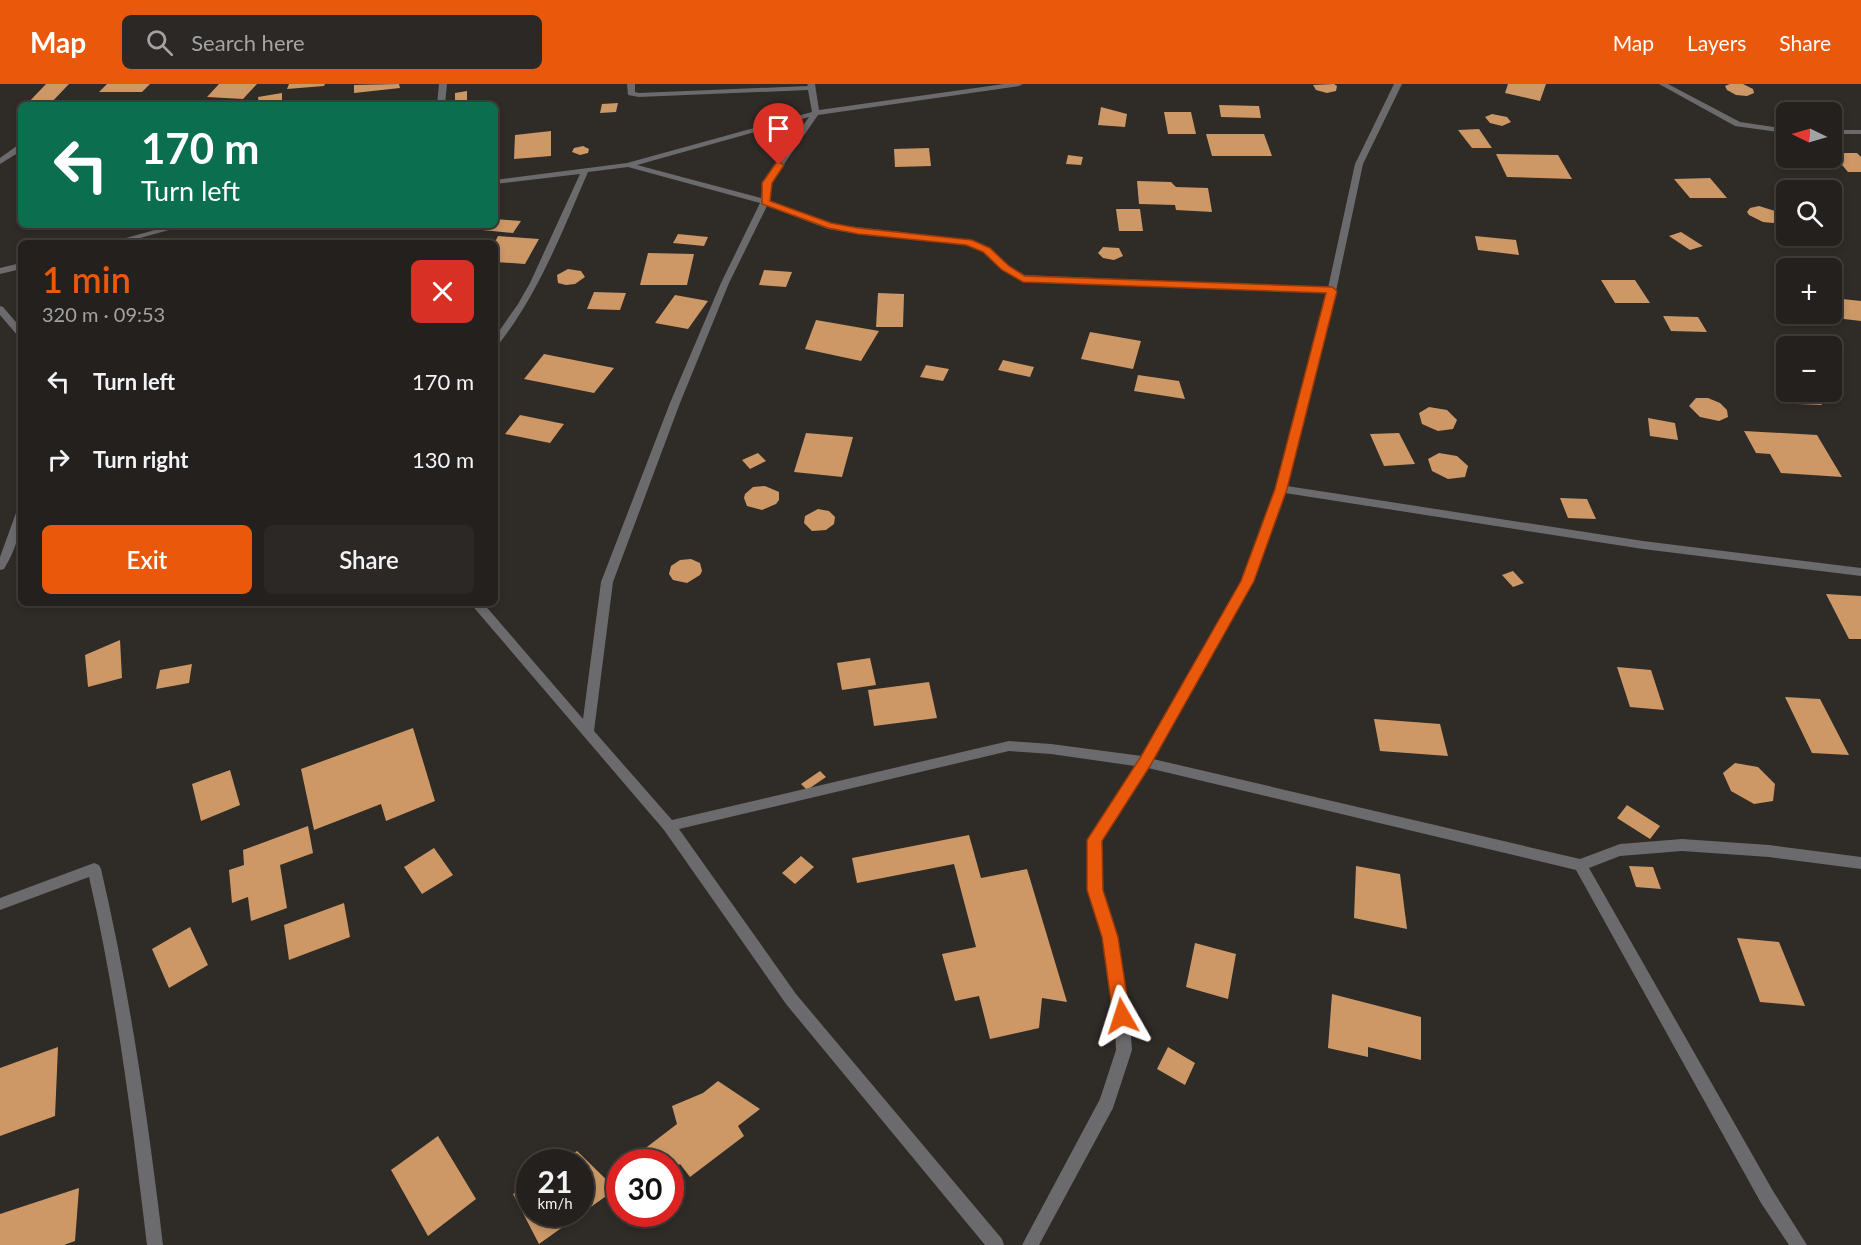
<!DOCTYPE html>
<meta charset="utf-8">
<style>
:root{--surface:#23201d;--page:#2b2826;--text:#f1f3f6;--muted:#a3a3a4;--line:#403e3b;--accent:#ea580c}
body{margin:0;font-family:Lato,sans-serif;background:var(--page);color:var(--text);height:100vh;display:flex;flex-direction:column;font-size:22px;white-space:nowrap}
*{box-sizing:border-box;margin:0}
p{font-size:20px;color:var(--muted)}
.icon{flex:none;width:33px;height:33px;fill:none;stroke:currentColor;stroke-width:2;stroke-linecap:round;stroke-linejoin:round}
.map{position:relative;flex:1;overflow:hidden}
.sheet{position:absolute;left:18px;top:156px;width:480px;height:366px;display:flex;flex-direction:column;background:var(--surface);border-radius:9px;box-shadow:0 3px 9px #0003,0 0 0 2px var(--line)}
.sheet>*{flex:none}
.top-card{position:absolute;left:18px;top:18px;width:480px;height:126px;border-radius:9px;box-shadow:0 3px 9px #0003,0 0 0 2px var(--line);background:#0b6e4f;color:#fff;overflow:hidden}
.needle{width:39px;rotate:275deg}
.controls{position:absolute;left:1776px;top:18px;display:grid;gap:12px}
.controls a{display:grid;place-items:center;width:66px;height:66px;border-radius:9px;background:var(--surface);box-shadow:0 3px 9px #0003,0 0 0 2px var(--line);font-size:30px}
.speed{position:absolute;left:516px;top:1065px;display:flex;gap:12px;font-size:30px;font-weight:700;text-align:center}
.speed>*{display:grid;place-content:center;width:78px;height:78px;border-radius:50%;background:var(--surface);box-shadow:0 3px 9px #0003,0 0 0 2px var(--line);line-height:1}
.speed small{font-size:15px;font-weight:400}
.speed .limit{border:9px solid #d22;background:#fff;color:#111}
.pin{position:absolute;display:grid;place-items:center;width:51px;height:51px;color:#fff;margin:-62px -26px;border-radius:50% 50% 50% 0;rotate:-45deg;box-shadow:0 0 6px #0007}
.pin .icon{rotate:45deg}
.me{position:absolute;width:66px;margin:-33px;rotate:354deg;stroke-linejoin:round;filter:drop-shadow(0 0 4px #0008)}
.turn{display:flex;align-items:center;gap:21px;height:126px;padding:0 24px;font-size:27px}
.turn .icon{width:78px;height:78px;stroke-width:2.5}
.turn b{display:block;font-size:42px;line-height:51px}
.round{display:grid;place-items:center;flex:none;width:63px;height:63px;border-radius:9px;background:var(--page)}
.head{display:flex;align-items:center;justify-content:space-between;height:102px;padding:0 24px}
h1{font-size:36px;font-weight:600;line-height:45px;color:var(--accent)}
.button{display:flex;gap:12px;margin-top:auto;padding:12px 24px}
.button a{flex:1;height:69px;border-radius:9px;background:var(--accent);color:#fff;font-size:24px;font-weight:600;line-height:69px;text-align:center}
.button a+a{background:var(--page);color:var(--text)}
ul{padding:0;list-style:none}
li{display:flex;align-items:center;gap:18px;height:78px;padding:0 24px}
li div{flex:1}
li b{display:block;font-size:22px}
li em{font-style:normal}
header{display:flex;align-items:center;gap:36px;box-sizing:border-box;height:84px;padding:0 30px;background:var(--accent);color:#fff}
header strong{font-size:28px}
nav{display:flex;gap:33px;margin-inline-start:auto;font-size:21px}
.search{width:420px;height:54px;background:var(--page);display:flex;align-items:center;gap:15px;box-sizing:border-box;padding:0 21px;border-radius:9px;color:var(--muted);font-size:22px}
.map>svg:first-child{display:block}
.building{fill:#cd9866}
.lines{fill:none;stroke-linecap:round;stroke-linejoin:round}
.street{fill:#6b6b6e;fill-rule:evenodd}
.route{fill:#ea580c;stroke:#983908;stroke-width:1.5}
</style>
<header>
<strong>Map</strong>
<div class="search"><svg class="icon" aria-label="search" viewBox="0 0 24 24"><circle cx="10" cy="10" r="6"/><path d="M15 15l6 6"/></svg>Search here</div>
<nav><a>Map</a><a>Layers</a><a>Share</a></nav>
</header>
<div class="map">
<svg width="1861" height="1161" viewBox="0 0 1861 1161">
<rect width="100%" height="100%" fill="#2f2b27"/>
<g class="building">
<polygon points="46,0 69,0 49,21 26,21"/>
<polygon points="107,0 150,0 142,8 99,8"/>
<polygon points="219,0 257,0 243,15 207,13"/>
<polygon points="289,0 325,0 324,2 287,5"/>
<polygon points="399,0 400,4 354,9 354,1"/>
<polygon points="1334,0 1337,2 1336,7 1327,9 1316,6 1313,1"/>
<polygon points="1508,0 1546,0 1540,17 1505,9"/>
<polygon points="1730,0 1743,0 1753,5 1754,9 1747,12 1736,11 1727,6 1725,2"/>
<polygon points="467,7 467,16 455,17 455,9"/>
<polygon points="282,9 282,21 259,21 258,13"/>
<polygon points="618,19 616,28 600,29 602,20"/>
<polygon points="1219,21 1259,22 1261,34 1221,33"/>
<polygon points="1101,23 1127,30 1125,43 1098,41"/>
<polygon points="1164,28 1191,28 1196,50 1168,50"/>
<polygon points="1492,30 1507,33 1511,38 1502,42 1490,39 1485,33"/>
<polygon points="1479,45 1492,64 1472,64 1458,46"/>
<polygon points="551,47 551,72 514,75 515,51"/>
<polygon points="1206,50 1264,50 1272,72 1212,72"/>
<polygon points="583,62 589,65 588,69 580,71 572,68 574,64"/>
<polygon points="929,64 931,82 895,83 894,65"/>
<polygon points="1832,69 1857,69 1861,73 1861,88 1848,88"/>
<polygon points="1496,70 1558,71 1572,95 1507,93"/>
<polygon points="1068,71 1083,73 1081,81 1066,80"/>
<polygon points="1710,94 1727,114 1690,114 1674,95"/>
<polygon points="1137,97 1171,98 1176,103 1208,104 1212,128 1176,126 1175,121 1139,120"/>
<polygon points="1759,122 1775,127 1781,132 1780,137 1773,139 1763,138 1749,131 1747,128 1750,124"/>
<polygon points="1116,125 1140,125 1143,147 1119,147"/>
<polygon points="495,135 521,137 513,149 472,145 475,141 495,141"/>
<polygon points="1681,148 1703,162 1690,166 1669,152"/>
<polygon points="678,150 708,153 704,162 673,159"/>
<polygon points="498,152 539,155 525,180 495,178 495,158"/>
<polygon points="1475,152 1516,156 1519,171 1478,166"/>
<polygon points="1103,163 1119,164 1123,172 1114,176 1103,174 1098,169"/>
<polygon points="648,169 694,170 687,201 640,201"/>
<polygon points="568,185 581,187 585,193 575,200 566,201 558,199 557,191"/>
<polygon points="764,186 792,188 786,203 759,201"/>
<polygon points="1601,196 1635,196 1650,219 1615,219"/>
<polygon points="594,208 626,209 620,226 587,225"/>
<polygon points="878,209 904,210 903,243 876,243"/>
<polygon points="675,211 708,217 688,245 655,239"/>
<polygon points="1833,214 1861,217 1861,237 1844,235"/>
<polygon points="1663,232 1698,233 1707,248 1671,247"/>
<polygon points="816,236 879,247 861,277 805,265"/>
<polygon points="1090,248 1141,257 1133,285 1081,275"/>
<polygon points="544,270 614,284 594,309 524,295"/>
<polygon points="1003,276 1034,283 1030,293 998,286"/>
<polygon points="926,281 949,285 943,297 920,293"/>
<polygon points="1138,291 1179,297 1185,315 1134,307"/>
<polygon points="1788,308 1814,308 1822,321 1797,320"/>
<polygon points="1696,314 1708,314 1720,319 1727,326 1728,333 1719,337 1700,333 1689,322"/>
<polygon points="1429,323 1447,326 1457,336 1453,345 1438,347 1422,340 1419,329"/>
<polygon points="520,331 564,340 550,359 505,350"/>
<polygon points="1648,334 1675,339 1678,356 1650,352"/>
<polygon points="1744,347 1817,351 1842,393 1781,389 1770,370 1756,369"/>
<polygon points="806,349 853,353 842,393 794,388"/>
<polygon points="1399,349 1415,380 1384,382 1370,350"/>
<polygon points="758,369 766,377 750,385 742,376"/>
<polygon points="1439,369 1457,372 1468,382 1465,393 1448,395 1432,387 1428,375"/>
<polygon points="765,402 779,408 779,416 776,420 762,426 747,422 744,414 745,410 753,403"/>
<polygon points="1560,414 1587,415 1596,435 1568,434"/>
<polygon points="818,425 829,427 835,433 834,440 826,446 812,447 804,439 805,432"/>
<polygon points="691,475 700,479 702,487 700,491 687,499 673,496 669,490 671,482 680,476"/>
<polygon points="1513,487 1524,499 1513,503 1502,491"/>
<polygon points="1826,510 1861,512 1861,555 1849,555"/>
<polygon points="120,556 122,594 88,603 85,571"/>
<polygon points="870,574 876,601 842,606 837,579"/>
<polygon points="192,580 189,599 156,605 160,586"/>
<polygon points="1617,583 1651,586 1664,626 1630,623"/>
<polygon points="929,598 937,634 874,642 868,606"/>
<polygon points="1785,613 1820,615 1849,671 1812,669"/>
<polygon points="1374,635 1440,640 1448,672 1380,667"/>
<polygon points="413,644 435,717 386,737 381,720 314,746 301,685"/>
<polygon points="1735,679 1758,683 1775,700 1773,717 1754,720 1731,707 1723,689"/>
<polygon points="230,686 240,721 201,737 192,700"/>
<polygon points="820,687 826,693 807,706 801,700"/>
<polygon points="1627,721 1660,742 1650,755 1617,734"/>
<polygon points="308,742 313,769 280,781 287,824 251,837 248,813 232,819 229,786 244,781 243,766"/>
<polygon points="969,751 981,794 1027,785 1067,918 1042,914 1039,944 990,955 979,912 955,917 942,870 976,863 954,780 857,799 852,774"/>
<polygon points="434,764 453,791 422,810 404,783"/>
<polygon points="801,772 814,783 795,800 782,789"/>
<polygon points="1356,782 1400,790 1407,845 1354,834"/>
<polygon points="1629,782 1653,783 1661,805 1636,803"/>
<polygon points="344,819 350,853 289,876 284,841"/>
<polygon points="190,843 208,881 169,904 152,865"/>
<polygon points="1737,854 1779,858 1805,922 1760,918"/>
<polygon points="1195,859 1236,870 1228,915 1186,903"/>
<polygon points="1332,910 1421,933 1421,976 1368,963 1368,973 1328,964"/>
<polygon points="58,963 55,1032 0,1052 0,984"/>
<polygon points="1168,963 1195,979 1185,1001 1157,985"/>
<polygon points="718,997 760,1025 738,1042 744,1052 690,1093 680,1080 670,1088 670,1078 651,1078 643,1066 677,1040 672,1022 703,1009"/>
<polygon points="438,1052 476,1115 428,1152 391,1086"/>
<polygon points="577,1067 616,1105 539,1160 513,1110 530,1099 530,1130 580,1130 580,1078 560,1078"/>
<polygon points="79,1104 75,1157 64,1161 0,1161 0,1130"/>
</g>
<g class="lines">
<g class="street">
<polygon points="439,0 447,0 445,21 437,21"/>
<path d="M627,0H635V8L639,9L808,2L807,0H815L819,26L1004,0H1023L1019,2L818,31L771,99L769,117L830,140L971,156L989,164L1009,182L1025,191L1328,204L1355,80L1394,0H1402L1363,80L1336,207L1287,402L1643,457L1861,484V492L1643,465L1285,409L1253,497L1153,675L1580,775L1620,760L1682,755L1769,761L1861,773V785L1769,773L1682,767L1620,772L1589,784L1773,1107L1807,1161H1789L1761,1119L1576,786L1148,684L1102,757V806L1117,853L1128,915L1132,966L1113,1024L1039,1161H1022L1100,1015L1116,966L1114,915L1103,853L1088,806V756L1135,682L1051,670L1009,667L679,745L796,910L1002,1155L1004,1161H985L786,920L664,746L470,519H483L583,635L601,498L670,319L721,199L760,119L628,83L588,88C562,148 539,209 498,261L495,262V253L518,220L530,199L580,90L495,100V96L627,79L812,28L808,6L639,13L628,11ZM809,33L763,99L761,114L637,81ZM767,122L828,145L858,150L966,160L983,168L1003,186L1023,197L1327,209L1276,405L1241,497L1142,672L1051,660L1009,657L672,736L594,647L613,498L680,319L729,199Z"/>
<polygon points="1659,0 1668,0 1740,38 1786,45 1786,49 1735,42"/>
<rect x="1832" y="46" width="29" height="4"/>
<polygon points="18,61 21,61 21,67 0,80 0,74"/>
<polygon points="173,141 187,141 122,159 108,159"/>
<polygon points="21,179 21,185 0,190 0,184"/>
<polygon points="0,222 3,223 21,244 21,253 18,252 0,231"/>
<path d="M21,425C21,448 16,465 4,485L0,486V473L16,429Z"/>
<path d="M94,779L99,781L101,785C130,909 148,1035 163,1161H147C132,1037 117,914 89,793L0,826V814Z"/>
</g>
</g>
<polygon class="route" points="779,78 784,81 772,99 770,117 831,139 858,144 972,156 990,164 1009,182 1025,192 1332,203 1337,207 1287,405 1254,497 1150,682 1102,757 1103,806 1118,853 1130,932 1128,938 1122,940 1116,938 1113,932 1102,853 1087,806 1087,756 1140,674 1241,497 1275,405 1326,209 1023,198 1002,186 983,168 966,161 858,150 828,144 762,120 762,99 776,79"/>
</svg>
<div class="controls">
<a><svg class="needle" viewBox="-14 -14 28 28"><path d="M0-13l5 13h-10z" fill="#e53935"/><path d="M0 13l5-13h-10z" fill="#a3a3a4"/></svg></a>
<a><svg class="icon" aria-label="search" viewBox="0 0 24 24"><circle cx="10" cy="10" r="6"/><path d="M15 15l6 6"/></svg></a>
<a>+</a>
<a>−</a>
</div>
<div class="speed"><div>21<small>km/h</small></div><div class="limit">30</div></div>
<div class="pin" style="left:779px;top:81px;background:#d93025"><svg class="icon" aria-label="arrive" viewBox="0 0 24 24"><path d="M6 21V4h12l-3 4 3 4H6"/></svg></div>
<svg class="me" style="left:1122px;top:932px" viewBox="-20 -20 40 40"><path d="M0-17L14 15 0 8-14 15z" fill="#ea580c" stroke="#fff" stroke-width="4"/></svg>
<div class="top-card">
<div class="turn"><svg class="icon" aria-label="left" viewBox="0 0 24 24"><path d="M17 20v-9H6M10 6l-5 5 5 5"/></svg><div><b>170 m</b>Turn left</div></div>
</div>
<section class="sheet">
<div class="head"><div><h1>1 min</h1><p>320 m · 09:53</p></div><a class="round" style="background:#d93025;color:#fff"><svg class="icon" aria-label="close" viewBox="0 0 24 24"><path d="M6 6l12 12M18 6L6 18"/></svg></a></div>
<ul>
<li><svg class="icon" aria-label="left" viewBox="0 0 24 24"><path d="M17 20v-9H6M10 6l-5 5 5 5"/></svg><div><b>Turn left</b></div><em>170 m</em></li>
<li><svg class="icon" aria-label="right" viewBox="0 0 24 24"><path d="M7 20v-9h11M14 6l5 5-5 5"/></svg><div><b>Turn right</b></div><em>130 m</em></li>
</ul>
<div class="button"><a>Exit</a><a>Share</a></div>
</section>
</div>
